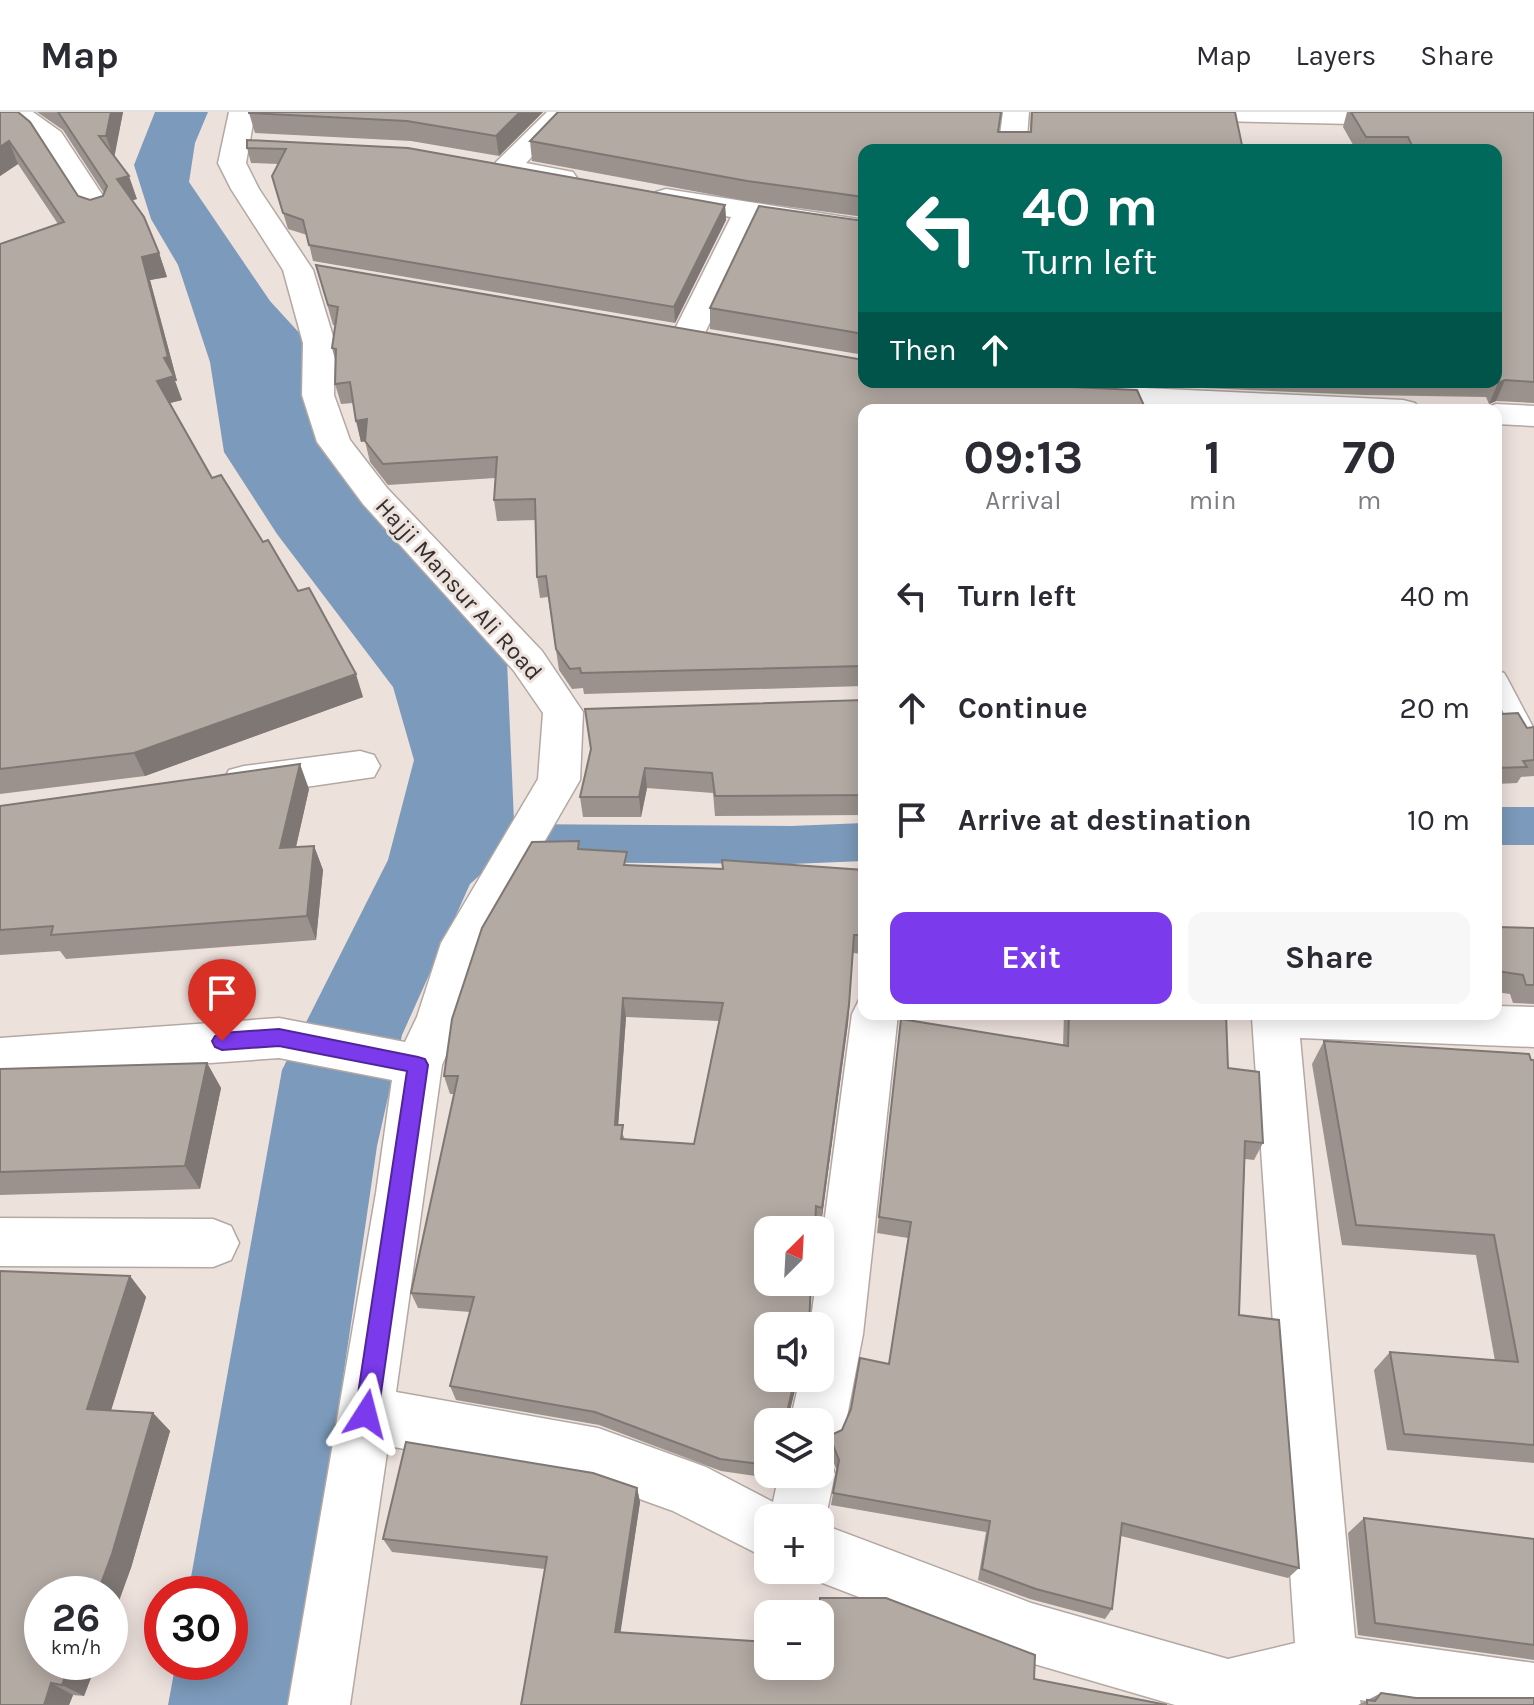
<!DOCTYPE html>
<meta charset="utf-8">
<style>
:root{--surface:#fff;--page:#f7f7f7;--text:#2b2b33;--muted:#7c7c81;--line:#e1e1e2;--accent:#7c3aed}
body{margin:0;font-family:Karla,sans-serif;background:var(--page);color:var(--text);height:100vh;display:flex;flex-direction:column;font-size:30px;white-space:nowrap}
*{box-sizing:border-box;margin:0}
p{font-size:26px;color:var(--muted)}
.icon{flex:none;width:44px;height:44px;fill:none;stroke:currentColor;stroke-width:2;stroke-linecap:round;stroke-linejoin:round}
.map{position:relative;flex:1;overflow:hidden}
.side{position:absolute;left:858px;top:292px;width:644px;height:616px;display:flex;flex-direction:column;background:var(--surface);border-radius:16px;box-shadow:0 4px 20px #0003}
.side>*{flex:none}
.top-card{position:absolute;left:858px;top:32px;width:644px;height:244px;border-radius:16px;box-shadow:0 4px 20px #0003;background:#00695c;color:#fff;overflow:hidden}
.needle{width:52px;rotate:24deg}
.tools{position:absolute;left:754px;top:1104px;display:grid;gap:16px}
.tools a{display:grid;place-items:center;width:80px;height:80px;border-radius:16px;background:var(--surface);box-shadow:0 4px 20px #0003;font-size:40px}
.speed{position:absolute;left:24px;top:1464px;display:flex;gap:16px;font-size:40px;font-weight:700;text-align:center}
.speed>*{display:grid;place-content:center;width:104px;height:104px;border-radius:50%;background:var(--surface);box-shadow:0 4px 20px #0003;line-height:1}
.speed small{font-size:20px;font-weight:400}
.speed .limit{border:12px solid #d22;background:#fff;color:#111}
.pin{position:absolute;display:grid;place-items:center;width:68px;height:68px;color:#fff;margin:-82px -34px;border-radius:50% 50% 50% 0;rotate:-45deg;box-shadow:0 0 8px #0007}
.pin .icon{rotate:45deg}
.me{position:absolute;width:88px;margin:-44px;rotate:9deg;stroke-linejoin:round;filter:drop-shadow(0 0 6px #0008)}
.turn{display:flex;align-items:center;gap:28px;height:168px;padding:0 32px;font-size:36px}
.turn .icon{width:104px;height:104px;stroke-width:2.5}
.turn b{display:block;font-size:56px;line-height:68px}
.then{display:flex;align-items:center;height:76px;padding:0 32px;background:#0003;gap:16px;font-size:30px}
.eta{display:flex;justify-content:space-evenly;align-items:center;height:136px;text-align:center}
.eta b{font-size:48px;font-weight:700;line-height:56px}
.action{display:flex;gap:16px;margin-top:auto;padding:16px 32px}
.action a{flex:1;height:92px;border-radius:16px;background:var(--accent);color:#fff;font-size:32px;font-weight:700;line-height:92px;text-align:center}
.action a+a{background:var(--page);color:var(--text)}
ul{padding:0;list-style:none}
li{display:flex;align-items:center;gap:24px;height:112px;padding:0 32px}
li div{flex:1}
li b{display:block;font-size:30px}
li em{font-style:normal}
header{display:flex;align-items:center;gap:48px;box-sizing:border-box;height:112px;padding:0 40px;background:var(--surface);border-bottom:2px solid var(--line)}
header strong{font-size:38px}
nav{display:flex;gap:44px;margin-inline-start:auto;font-size:28px}
.map>svg:first-child{display:block}
.water{fill:#7c9abb}
.lines{fill:none;stroke-linecap:round;stroke-linejoin:round}
.canal{fill:#7c9abb;fill-rule:evenodd}
.service-casing{stroke:#b3a8a3;stroke-width:3}
.minor-casing{stroke:#b3a8a3;stroke-width:3}
.service{fill:#fff;fill-rule:evenodd}
.minor{fill:#fff;fill-rule:evenodd}
.wall{fill:#9b928d;fill-rule:evenodd}
.shaded-wall{fill:#7e7773}
.building{fill:#b4aaa4;stroke:#7e7773;stroke-width:2;fill-rule:evenodd}
.route{fill:#7c3aed;stroke:#51269a;stroke-width:2}
.labels{text-anchor:middle;dominant-baseline:central;stroke-width:6;stroke-linejoin:round;paint-order:stroke}
.street-label{font-size:24px;fill:#342f2d;stroke:#ede1dc}
</style>
<header>
<strong>Map</strong>
<nav><a>Map</a><a>Layers</a><a>Share</a></nav>
</header>
<div class="map">
<svg width="1534" height="1593" viewBox="0 0 1534 1593">
<rect width="100%" height="100%" fill="#ede1dc"/>
<polygon class="water" points="155,0 208,0 195,31 189,70 270,189 303,225 308,302 331,349 507,549 515,732 470,772 402,923 377,1034 295,1593 168,1593 176,1550 230,1550 230,1482 188,1482 282,958 388,748 414,648 393,575 277,422 224,340 210,250 178,153 151,107 134,53"/>
<g class="lines">
<g class="canal">
<rect x="1496" y="695" width="38" height="38"/>
<polygon points="864,711 864,749 791,752 507,750 489,745 482,731 489,717 507,712 791,714"/>
</g>
<g class="service-casing">
<polygon id="service" points="1496,558 1504,561 1507,566 1534,617 1534,629 1518,629 1515,623 1496,586"/>
</g>
<g class="minor-casing">
<g id="minor">
<polygon points="3,0 33,0 61,20 113,99 109,105 99,108 89,105 41,31"/>
<polygon points="229,0 255,0 246,51 259,77 313,158 335,231 334,283 350,328 387,376 542,539 583,600 580,668 484,834 463,905 442,953 396,1280 598,1316 706,1355 773,1390 779,1362 820,1362 820,1339 827,1342 835,1362 824,1413 1031,1491 1228,1547 1295,1531 1252,906 1254,902 1496,902 1496,894 1534,895 1534,935 1300,926 1355,1526 1534,1551 1534,1593 1397,1593 1360,1588 1361,1593 1175,1593 1031,1551 799,1462 798,1458 820,1458 820,1406 768,1406 768,1447 673,1399 598,1372 388,1334 350,1593 288,1593 376,1081 392,968 279,946 0,966 0,926 279,906 405,930 417,905 441,831 538,667 543,601 514,559 363,392 317,330 302,283 303,231 283,158 231,77 218,51"/>
<polygon points="547,0 575,0 526,51 573,60 577,66 573,72 563,74 496,62 492,56 496,50"/>
<polygon points="1003,0 1029,0 1026,38 998,38"/>
<polygon points="1157,0 1414,0 1417,5 1413,11 1404,13 1170,8 1161,6"/>
<polygon points="666,77 864,108 864,126 758,109 703,225 698,232 687,234 676,232 671,225 731,105 656,92 652,86 656,80"/>
<polygon points="1081,273 1403,288 1415,291 1420,298 1191,298 1069,290 1065,283 1069,276"/>
<polygon points="1496,292 1534,294 1534,314 1496,312 1496,298 1482,298"/>
<polygon points="360,639 374,643 380,654 374,665 244,684 229,680 223,669 229,658 244,654"/>
<polygon points="864,886 864,902 898,902 863,1222 846,1310 838,1330 820,1337 820,1310 790,1310 800,1266 820,1266 820,1214 810,1214 816,1170 820,1170 820,1142 852,902 859,888"/>
<polygon points="0,1106 213,1107 231,1114 239,1131 231,1148 213,1155 0,1154"/>
</g>
</g>
<use href="#service" class="service"/>
<use href="#minor" class="minor"/>
</g>
<g class="wall">
<polygon points="0,0 78,84 90,88 103,84 104,81 63,18 37,0 123,0 114,44 137,87 132,88 159,141 167,165 150,168 177,269 175,269 182,288 170,291 212,366 263,430 298,479 363,585 145,664 0,682 0,132 58,112 18,52 0,64"/>
<polygon points="543,0 499,44 411,29 255,21 249,1"/>
<polygon points="1031,0 1235,0 864,38 864,105 747,89 532,49 530,29 1030,20"/>
<polygon points="1347,0 1534,0 1534,291 1496,289 1489,292 1486,285 1364,283 1066,270 1496,270 1496,38 1356,38 1343,15"/>
<polygon points="247,28 725,93 726,108 675,211 313,149 307,123 288,117 272,64 278,52 251,51 247,36"/>
<polygon points="864,109 864,243 710,217 710,196"/>
<polygon points="316,153 864,298 864,574 584,582 583,576 572,577 559,558 548,485 540,486 537,465 536,408 497,409 494,388 495,366 388,373 370,350 365,329 361,330 353,291 341,292 335,272 336,251 332,236 336,214 333,213"/>
<polygon points="864,588 864,703 715,704 713,681 647,676 641,705 583,705 580,685 591,637"/>
<polygon points="1496,593 1501,602 1527,616 1534,615 1534,664 1521,665 1517,671 1496,672"/>
<polygon points="309,677 296,735 314,734 323,758 316,828 66,847 60,839 0,843 0,694"/>
<path d="M579,729L580,737L629,753L722,757V748L864,758V842L853,841L848,911L821,1112L815,1111L768,1266H798L790,1299L768,1310V1362H777L775,1367L721,1359L599,1313L456,1288L450,1274L470,1200L418,1196L411,1181L454,982H450L444,964ZM626,905L719,909L694,1032L625,1027L618,1013Z"/>
<polygon points="1496,815 1534,816 1534,892 1513,891 1510,882 1496,880"/>
<polygon points="1064,902 1226,902 1228,956 1263,1031 1254,1048 1245,1047 1239,1203 1299,1456 1288,1466 1121,1424 1112,1497 1105,1507 1030,1487 978,1468 986,1420 831,1393 837,1359 830,1341 825,1338 827,1325 842,1318 889,1252 908,1126 877,1121 901,907 1063,934"/>
<polygon points="1324,929 1534,948 1534,1351 1387,1338 1374,1258 1390,1240 1495,1249 1476,1143 1342,1133 1312,952"/>
<polygon points="207,951 221,976 200,1077 0,1083 0,957"/>
<polygon points="130,1164 146,1185 111,1298 153,1301 170,1319 131,1456 42,1550 97,1550 84,1584 73,1583 69,1593 0,1593"/>
<polygon points="637,1376 640,1390 620,1520 820,1554 820,1502 819,1502 819,1497 820,1486 1035,1543 521,1593 545,1457 392,1440 383,1427"/>
<polygon points="1364,1406 1534,1427 1534,1548 1358,1523 1348,1421"/>
<polygon points="1381,1581 1416,1586 1534,1593 1358,1593"/>
</g>
<g class="shaded-wall">
<polygon points="111,0 123,0 114,47 106,24"/>
<polygon points="520,0 543,0 499,44 496,24"/>
<polygon points="9,29 18,52 0,64 0,35"/>
<polygon points="129,64 137,87 125,90 117,67"/>
<polygon points="725,93 726,108 675,211 674,195"/>
<polygon points="159,141 167,165 150,168 177,269 175,269 182,288 166,292 157,269 164,246 142,145"/>
<polygon points="1505,268 1496,289 1489,292 1498,271"/>
<polygon points="367,307 372,328 361,330 356,309"/>
<polygon points="356,562 363,585 145,664 134,641"/>
<polygon points="300,652 309,677 290,761 280,736"/>
<polygon points="645,656 647,676 641,705 639,685"/>
<polygon points="314,734 323,758 316,828 307,804"/>
<polygon points="623,886 626,905 617,1030 615,1013"/>
<polygon points="849,893 848,911 821,1112 822,1096"/>
<polygon points="207,951 221,976 200,1077 185,1054"/>
<polygon points="130,1164 146,1185 106,1315 87,1297"/>
<polygon points="795,1266 798,1266 787,1309 788,1296"/>
<polygon points="153,1301 170,1319 131,1456 110,1514 110,1482 97,1482"/>
<polygon points="637,1376 640,1390 619,1531 615,1520"/>
<polygon points="71,1550 97,1550 84,1584 62,1573"/>
<polygon points="51,1571 73,1583 69,1593 44,1593"/>
</g>
<g class="building">
<polygon points="0,0 18,0 30,10 78,84 90,88 103,84 107,74 58,0 111,0 106,24 99,24 129,64 117,67 144,105 159,141 142,145 168,245 164,246 174,264 157,269 212,366 221,363 263,430 268,428 298,479 309,476 356,562 134,641 0,657 0,132 64,110 9,29 0,35"/>
<polygon points="249,0 520,0 496,24 407,9 249,1"/>
<polygon points="558,0 1001,0 998,20 1031,20 1032,0 1235,0 1243,38 864,38 864,85 747,69 530,29"/>
<polygon points="1351,0 1534,0 1534,270 1505,268 1498,271 1496,265 1496,38 1414,38 1408,25 1366,25"/>
<polygon points="247,28 408,36 725,93 674,195 309,133 303,108 283,101 272,64 286,37 247,36"/>
<polygon points="759,94 864,109 864,222 710,196"/>
<polygon points="316,153 864,248 864,270 991,270 1002,272 1137,278 1146,298 864,298 864,554 581,561 580,556 570,557 556,537 546,464 537,465 535,387 494,388 497,345 383,352 365,329 367,307 356,309 350,270 335,272 336,237 332,236 338,195 328,193"/>
<polygon points="864,588 864,683 715,684 712,661 645,656 639,685 580,685 591,637 585,597"/>
<polygon points="1496,593 1501,602 1518,601 1527,616 1534,615 1534,648 1523,649 1527,655 1496,656"/>
<polygon points="300,652 280,736 314,734 307,804 51,823 53,814 0,818 0,694"/>
<path d="M579,729L578,737L627,740L624,753L723,757L722,748L864,758V823H854L849,893L822,1096L816,1094L815,1118H768V1170H811L809,1214H768V1266H795L788,1296L790,1300H818V1310H768V1353L720,1347L595,1300L450,1274L474,1185L411,1181L458,964H444L452,907L482,816L532,730ZM623,886L723,891L694,1032L621,1027L623,1013H615Z"/>
<polygon points="1496,815 1534,816 1534,873 1526,873 1523,863 1496,859"/>
<polygon points="1069,902 1226,902 1228,956 1259,960 1263,1031 1245,1029 1239,1203 1279,1208 1299,1456 1122,1411 1112,1497 1036,1477 982,1457 990,1409 833,1381 839,1348 831,1328 827,1325 842,1318 851,1297 860,1246 889,1252 911,1110 879,1105 901,907 1068,934"/>
<polygon points="1324,929 1529,942 1531,948 1534,948 1534,1333 1404,1322 1390,1240 1518,1250 1494,1123 1356,1113"/>
<polygon points="207,951 185,1054 0,1060 0,957"/>
<polygon points="0,1159 130,1164 87,1297 153,1301 112,1442 97,1482 42,1482 42,1550 71,1550 62,1573 51,1571 44,1593 0,1593"/>
<polygon points="406,1330 593,1361 637,1376 615,1520 768,1530 768,1554 820,1554 820,1486 886,1486 1035,1543 1034,1567 1167,1593 521,1593 547,1445 383,1427"/>
<polygon points="1364,1406 1534,1427 1534,1533 1375,1511"/>
<polygon points="1381,1581 1416,1586 1534,1586 1534,1593 1367,1593 1367,1588 1375,1589"/>
</g>
<polygon class="route" points="279,917 418,945 425,947 428,953 378,1302 374,1310 366,1314 358,1310 355,1302 407,959 279,934 222,938 215,935 212,929 215,924 222,921"/>
<g class="labels">
<g class="street-label">
<text transform="translate(459 477) rotate(48)">Hajji Mansur Ali Road</text>
</g>
</g>
</svg>
<div class="tools">
<a><svg class="needle" viewBox="-14 -14 28 28"><path d="M0-13l5 13h-10z" fill="#e53935"/><path d="M0 13l5-13h-10z" fill="#7c7c81"/></svg></a>
<a><svg class="icon" aria-label="sound" viewBox="0 0 24 24"><path d="M4 9h4l5-4v14l-5-4H4zM17 9q2 3 0 6"/></svg></a>
<a><svg class="icon" aria-label="layers" viewBox="0 0 24 24"><path d="M12 4l9 5-9 5-9-5zM3 14l9 5 9-5"/></svg></a>
<a>+</a>
<a>−</a>
</div>
<div class="speed"><div>26<small>km/h</small></div><div class="limit">30</div></div>
<div class="pin" style="left:222px;top:929px;background:#d93025"><svg class="icon" aria-label="arrive" viewBox="0 0 24 24"><path d="M6 21V4h12l-3 4 3 4H6"/></svg></div>
<svg class="me" style="left:366px;top:1302px" viewBox="-20 -20 40 40"><path d="M0-17L14 15 0 8-14 15z" fill="#7c3aed" stroke="#fff" stroke-width="4"/></svg>
<div class="top-card">
<div class="turn"><svg class="icon" aria-label="left" viewBox="0 0 24 24"><path d="M17 20v-9H6M10 6l-5 5 5 5"/></svg><div><b>40 m</b>Turn left</div></div>
<div class="then">Then<svg class="icon" aria-label="ahead" viewBox="0 0 24 24"><path d="M12 20V5M6 11l6-6 6 6"/></svg></div>
</div>
<section class="side">
<div class="eta">
<div><b>09:13</b><p>Arrival</p></div>
<div><b>1</b><p>min</p></div>
<div><b>70</b><p>m</p></div>
</div>
<ul>
<li><svg class="icon" aria-label="left" viewBox="0 0 24 24"><path d="M17 20v-9H6M10 6l-5 5 5 5"/></svg><div><b>Turn left</b></div><em>40 m</em></li>
<li><svg class="icon" aria-label="ahead" viewBox="0 0 24 24"><path d="M12 20V5M6 11l6-6 6 6"/></svg><div><b>Continue</b></div><em>20 m</em></li>
<li><svg class="icon" aria-label="arrive" viewBox="0 0 24 24"><path d="M6 21V4h12l-3 4 3 4H6"/></svg><div><b>Arrive at destination</b></div><em>10 m</em></li>
</ul>
<div class="action"><a>Exit</a><a>Share</a></div>
</section>
</div>
